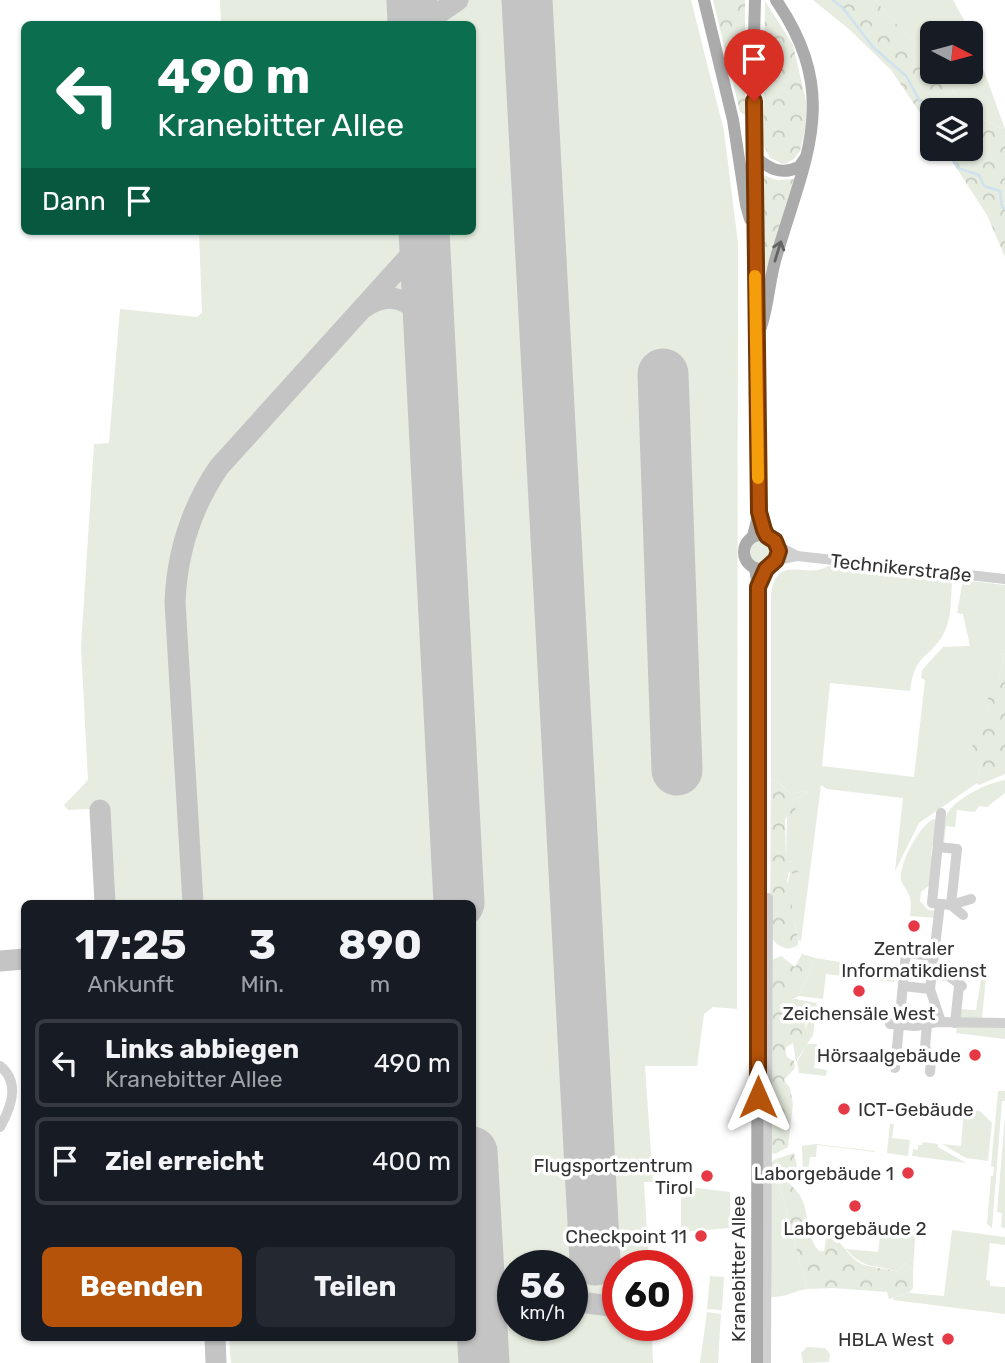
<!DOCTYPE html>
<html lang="de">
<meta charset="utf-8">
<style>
:root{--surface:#171b24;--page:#242831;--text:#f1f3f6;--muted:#9ea1a6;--line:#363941;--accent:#b45309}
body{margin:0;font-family:Rubik,sans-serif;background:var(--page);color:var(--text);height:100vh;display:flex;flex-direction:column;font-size:26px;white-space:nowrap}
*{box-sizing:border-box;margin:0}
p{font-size:23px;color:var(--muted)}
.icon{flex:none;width:38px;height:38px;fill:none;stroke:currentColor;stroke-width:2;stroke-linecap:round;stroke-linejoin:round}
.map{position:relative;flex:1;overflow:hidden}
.drawer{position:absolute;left:21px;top:900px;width:455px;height:441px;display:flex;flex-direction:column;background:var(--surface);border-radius:10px;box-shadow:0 2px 5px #0004}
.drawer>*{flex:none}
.banner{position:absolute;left:21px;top:21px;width:455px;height:214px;border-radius:10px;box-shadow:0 2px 5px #0004;background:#0b6e4f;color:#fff;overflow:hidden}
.needle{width:46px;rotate:96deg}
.tools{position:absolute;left:920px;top:21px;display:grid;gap:14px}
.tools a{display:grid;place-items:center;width:63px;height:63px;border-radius:10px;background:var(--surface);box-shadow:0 2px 5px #0004;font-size:35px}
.speed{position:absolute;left:497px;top:1250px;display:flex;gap:14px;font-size:35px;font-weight:700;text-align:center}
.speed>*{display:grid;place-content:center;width:91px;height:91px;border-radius:50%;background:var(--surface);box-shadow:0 2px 5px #0004;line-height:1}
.speed small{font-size:18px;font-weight:400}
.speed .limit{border:10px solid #d22;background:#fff;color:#111}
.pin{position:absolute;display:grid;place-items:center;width:60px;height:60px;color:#fff;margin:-72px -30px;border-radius:50% 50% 50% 0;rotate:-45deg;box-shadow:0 0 7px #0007}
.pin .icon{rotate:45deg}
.me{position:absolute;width:77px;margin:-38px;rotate:0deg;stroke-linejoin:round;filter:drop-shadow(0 0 5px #0008)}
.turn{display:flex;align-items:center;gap:24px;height:147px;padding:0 21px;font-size:32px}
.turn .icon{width:91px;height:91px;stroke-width:2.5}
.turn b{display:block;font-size:49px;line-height:60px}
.then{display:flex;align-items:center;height:66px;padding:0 21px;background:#0003;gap:14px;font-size:26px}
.eta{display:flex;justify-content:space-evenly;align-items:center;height:119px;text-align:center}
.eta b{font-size:42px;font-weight:700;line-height:49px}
.button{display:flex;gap:14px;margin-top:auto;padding:14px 21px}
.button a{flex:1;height:80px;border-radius:10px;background:var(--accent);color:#fff;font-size:28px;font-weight:700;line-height:80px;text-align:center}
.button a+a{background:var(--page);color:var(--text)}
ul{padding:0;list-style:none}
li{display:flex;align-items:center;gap:21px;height:88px;margin:0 14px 10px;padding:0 7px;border:4px solid var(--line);border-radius:10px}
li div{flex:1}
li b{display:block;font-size:26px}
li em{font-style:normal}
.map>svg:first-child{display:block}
.green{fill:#e6ecdf;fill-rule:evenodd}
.forest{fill:url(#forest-crowns)}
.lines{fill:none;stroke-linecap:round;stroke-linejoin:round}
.stream{stroke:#cfe2ee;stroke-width:2.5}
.taxiway{stroke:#c4c4c4;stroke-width:21}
.runway{stroke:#c4c4c4;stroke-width:51}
.minor{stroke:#d0d0d0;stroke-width:10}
.major{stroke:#ababab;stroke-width:12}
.oneway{stroke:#636363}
.route-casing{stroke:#753606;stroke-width:18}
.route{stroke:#b45309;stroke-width:12}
.slow{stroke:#f59e0b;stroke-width:12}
.poi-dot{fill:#e63946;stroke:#fff;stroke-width:2.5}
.labels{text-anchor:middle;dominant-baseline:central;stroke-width:7;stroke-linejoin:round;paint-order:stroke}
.street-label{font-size:19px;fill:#333;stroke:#fff}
.poi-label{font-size:19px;fill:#333;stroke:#fff;text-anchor:end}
</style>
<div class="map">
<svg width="1005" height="1363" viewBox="0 0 1005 1363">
<defs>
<pattern id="forest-crowns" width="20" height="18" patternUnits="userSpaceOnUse" patternTransform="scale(1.75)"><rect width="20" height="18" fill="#e6ecdf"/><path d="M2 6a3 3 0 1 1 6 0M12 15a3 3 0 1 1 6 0" fill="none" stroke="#c6cbc0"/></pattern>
</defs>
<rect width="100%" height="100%" fill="#fff"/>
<g class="green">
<path d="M220,0H691L724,131L738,243L737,1009L713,1007L704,1014L697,1066H645L653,1182H644L649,1265H618V1325H659L652,1335L653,1363H231L229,1337H472V903H113L108,808L68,810L64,805L88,780L81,647L94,444L109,443L120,309L197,317L202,313L199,231H472V24H221ZM513,1265H572V1325H513Z"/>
<polygon points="875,0 953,0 971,33 933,33 933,65"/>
<polygon points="971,35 1005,129 971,114 971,110 968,110 938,72 971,72"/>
<circle cx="761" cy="552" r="12"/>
<path d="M828,566L952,579C951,596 952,620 943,635C927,661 915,653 910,691L830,683L822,766L914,777L925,680L921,678L922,670L943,647L970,646L963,614L957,613L963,580L1005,585V652L996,691L989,697V705L974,733L981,763L977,783L919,823L895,871L903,798L827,789L821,785L801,941L798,940C795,911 778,889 796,862L786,861L787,816L795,800L807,793L805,791L790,794L778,782L771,779V595C776,552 806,580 828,566Z"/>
<path d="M1005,780V793L987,807L979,806L975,812L957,810L955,827L946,826L944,843L941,842C942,833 942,823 947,814C956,798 987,783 1005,780Z"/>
<path d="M933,819L936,820V843L932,846L931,855L934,859L931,884L921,892L920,901L928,910L937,911L936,918L910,916C911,908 912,900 908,893C906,888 901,884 901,878C900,862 919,827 933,819Z"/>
<polygon points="815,958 884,969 884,966 893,967 894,982 826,974 823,999 799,996"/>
<polygon points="983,967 987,967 982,1018 958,1018 959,1009 976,1010"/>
<polygon points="790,998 817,1003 813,1035 806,1031 807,1020 791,1015"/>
<polygon points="957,1025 1005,1027 1005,1039 956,1033"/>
<polygon points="807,1044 817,1044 814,1068 827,1070 826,1076 799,1073 797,1062"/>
<polygon points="998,1091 1005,1091 1005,1101 1002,1101 992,1228 987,1224 991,1176 993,1176 994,1167 991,1166"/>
<polygon points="964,1109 980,1111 992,1123 988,1161 966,1158 942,1144 961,1146"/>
<polygon points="1005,1116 1005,1228 1001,1227 1002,1213 997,1212"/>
<polygon points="890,1124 894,1124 892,1138 910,1140 908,1156 887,1153"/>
<polygon points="923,1142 938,1144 938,1147 966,1163 912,1156 913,1149 918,1150 918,1145 922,1145"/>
<polygon points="816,1144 875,1151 875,1152 817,1145 816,1157 810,1157 806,1184 803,1176 802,1146"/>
<path d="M776,1159L777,1176L807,1289C793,1291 785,1298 770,1297L771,1162Z"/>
<polygon points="681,1186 730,1192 730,1228 681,1232"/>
<path d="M882,1223L916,1226L913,1270L905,1263L898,1272C872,1263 866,1271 846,1249L878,1252Z"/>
<polygon points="952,1230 1005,1237 1005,1245 990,1243 986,1280 990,1281 990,1286 1005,1287 1005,1314 893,1300 893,1298 909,1293 944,1296"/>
<polygon points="710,1276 724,1277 722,1310 707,1309"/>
<polygon points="707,1312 721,1314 718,1363 700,1363"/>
<polygon points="807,1347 825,1348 830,1354 829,1362 803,1363 801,1353"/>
</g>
<g class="forest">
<polygon points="713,0 745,0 745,115 740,112"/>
<polygon points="813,0 875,0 933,65 933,72 938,72 968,110 933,110 933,132 891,70 850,30"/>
<polygon points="765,1 793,45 809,114 800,151 794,159 784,164 770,158 763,144"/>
<polygon points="971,114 1005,129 1005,257 987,215 944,149 971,149"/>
<polygon points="761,174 777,180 795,179 765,282 762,281"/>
<polygon points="1005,652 1005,774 979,785 977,783 981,763 972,745 972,736 989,705 988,698 996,690"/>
<path d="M771,779L778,782L790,794L805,791L807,793L795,800L797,805L794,812L787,816L785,821L786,861L796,862L801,870L794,874L789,872L787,880L798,940V945C787,953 775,946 770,934Z"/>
<path d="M802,954L815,958L799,996L790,999L791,1014L798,1012L804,1015L806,1030L813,1035L796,1061L793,1043L786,1047C785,1055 787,1058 794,1061L795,1068L784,1080L790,1088L793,1104L788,1147L775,1154L772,1153V960L781,956L795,967Z"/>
<path d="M794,1153L797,1167L790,1169C782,1183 795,1186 801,1197C810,1215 805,1235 819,1251H824L826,1239L834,1237C842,1244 850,1257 858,1262C867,1268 886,1268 898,1272L905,1263L913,1270V1288L909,1293L889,1299L887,1292L833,1288L807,1289L777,1176L776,1159Z"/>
</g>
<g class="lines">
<g class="stream">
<polyline points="833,0 843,8 873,47 906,76 933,125"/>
<polyline points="946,149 958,168 979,175 984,186 1000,191 1002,207 1005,209"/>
</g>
<g class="taxiway">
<polyline points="423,24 458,0"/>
<path d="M365,307C396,286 422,306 430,338"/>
<polyline points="100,810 105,903"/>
<path d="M193,903L175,602C177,552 191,508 219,467L416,249L423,231"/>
<polyline points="0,961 24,959"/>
<path d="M478,1260C483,1280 493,1289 513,1293"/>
<polyline points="572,1301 618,1307"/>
<polyline points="215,1337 216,1363"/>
<path d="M482,1338C485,1316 489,1301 511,1293"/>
</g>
<g class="runway">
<polyline points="412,0 413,24"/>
<polyline points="527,0 595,1260"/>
<polyline points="424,231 459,903"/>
<polyline points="663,374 677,770"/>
<polyline points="472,1152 484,1363"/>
</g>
<g class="minor">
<polyline points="778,546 797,556 806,557 1005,579"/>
<polyline points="777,560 797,556"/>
<polyline points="938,847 957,849 951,905 932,903 941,813"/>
<polyline points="940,904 930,989 941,1022"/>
<polyline points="951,905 971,899"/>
<polyline points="951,905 963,915"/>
<polyline points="905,953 934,956"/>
<polyline points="932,974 949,976 962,986"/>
<polyline points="903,986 930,989"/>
<polyline points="955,1023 959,986"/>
<polyline points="890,1024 915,1026 937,1022 1005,1023"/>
<polyline points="927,1024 925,1047 931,1060 930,1072"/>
<path d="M0,1066C21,1083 11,1108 0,1127"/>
<polyline points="895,1068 906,953"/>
<polyline points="766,1363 768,898"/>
</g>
<g class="major">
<polyline points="704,0 733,120 746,205 750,219"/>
<path d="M754,156C768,168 780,176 799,167L806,157"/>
<path d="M761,327C769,304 769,278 777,254C806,156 841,95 776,0"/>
<circle cx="761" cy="552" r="17"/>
<polyline points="753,536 759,512 753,73 755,0"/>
<polyline points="755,568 758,587 757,1363"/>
</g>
</g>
<defs><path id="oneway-shaft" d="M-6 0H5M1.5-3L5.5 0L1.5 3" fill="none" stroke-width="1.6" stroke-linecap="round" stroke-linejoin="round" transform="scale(1.75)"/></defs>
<use class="oneway" href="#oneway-shaft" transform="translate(778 251) rotate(-73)"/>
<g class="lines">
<g class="route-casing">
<polyline id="route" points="754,101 759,512 764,530 767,536 775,541 779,551 776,560 766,569 758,587 758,1097"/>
</g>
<use href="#route" class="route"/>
<polyline class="slow" points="755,276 758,478"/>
</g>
<g class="poi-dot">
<circle cx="914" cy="926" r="7"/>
<circle cx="859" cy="991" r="7"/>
<circle cx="975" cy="1055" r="7"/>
<circle cx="844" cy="1109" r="7"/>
<circle cx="908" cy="1173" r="7"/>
<circle cx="707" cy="1176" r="7"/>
<circle cx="855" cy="1206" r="7"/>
<circle cx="701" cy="1236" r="7"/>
<circle cx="948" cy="1339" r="7"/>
</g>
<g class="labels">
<g class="street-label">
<text transform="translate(901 568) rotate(6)">Technikerstraße</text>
<text transform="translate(738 1269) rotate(-90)">Kranebitter Allee</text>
</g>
<g class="poi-label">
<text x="914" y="948" text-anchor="middle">Zentraler<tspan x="914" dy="22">Informatikdienst</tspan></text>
<text x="859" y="1013" text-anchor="middle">Zeichensäle West</text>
<text x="961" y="1055">Hörsaalgebäude</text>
<text x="858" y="1109" text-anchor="start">ICT-Gebäude</text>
<text x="693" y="1165">Flugsportzentrum<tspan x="693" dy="22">Tirol</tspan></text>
<text x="894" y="1173">Laborgebäude 1</text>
<text x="855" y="1228" text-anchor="middle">Laborgebäude 2</text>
<text x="687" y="1236">Checkpoint 11</text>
<text x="934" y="1339">HBLA West</text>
</g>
</g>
</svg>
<div class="tools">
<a><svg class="needle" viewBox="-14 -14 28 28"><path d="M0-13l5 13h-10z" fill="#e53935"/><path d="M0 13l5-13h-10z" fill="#9ea1a6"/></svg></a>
<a><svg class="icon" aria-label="layers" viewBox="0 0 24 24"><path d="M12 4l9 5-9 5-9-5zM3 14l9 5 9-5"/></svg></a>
</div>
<div class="speed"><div>56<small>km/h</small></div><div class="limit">60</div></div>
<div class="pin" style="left:754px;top:101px;background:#d93025"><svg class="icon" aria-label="arrive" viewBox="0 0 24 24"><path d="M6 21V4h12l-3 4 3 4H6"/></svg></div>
<svg class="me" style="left:758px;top:1097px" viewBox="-20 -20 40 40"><path d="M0-17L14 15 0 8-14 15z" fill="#b45309" stroke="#fff" stroke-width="4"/></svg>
<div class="banner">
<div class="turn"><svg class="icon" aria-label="left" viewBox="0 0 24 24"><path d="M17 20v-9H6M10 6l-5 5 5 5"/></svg><div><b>490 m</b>Kranebitter Allee</div></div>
<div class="then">Dann<svg class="icon" aria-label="arrive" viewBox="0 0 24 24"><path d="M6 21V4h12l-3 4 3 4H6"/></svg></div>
</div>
<section class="drawer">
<div class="eta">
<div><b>17:25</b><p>Ankunft</p></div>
<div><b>3</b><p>Min.</p></div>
<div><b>890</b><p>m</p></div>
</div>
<ul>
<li><svg class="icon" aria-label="left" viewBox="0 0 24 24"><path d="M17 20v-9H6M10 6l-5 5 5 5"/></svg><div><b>Links abbiegen</b><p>Kranebitter Allee</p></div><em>490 m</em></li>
<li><svg class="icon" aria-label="arrive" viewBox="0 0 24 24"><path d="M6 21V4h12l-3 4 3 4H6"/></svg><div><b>Ziel erreicht</b></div><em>400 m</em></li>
</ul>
<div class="button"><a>Beenden</a><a>Teilen</a></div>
</section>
</div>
